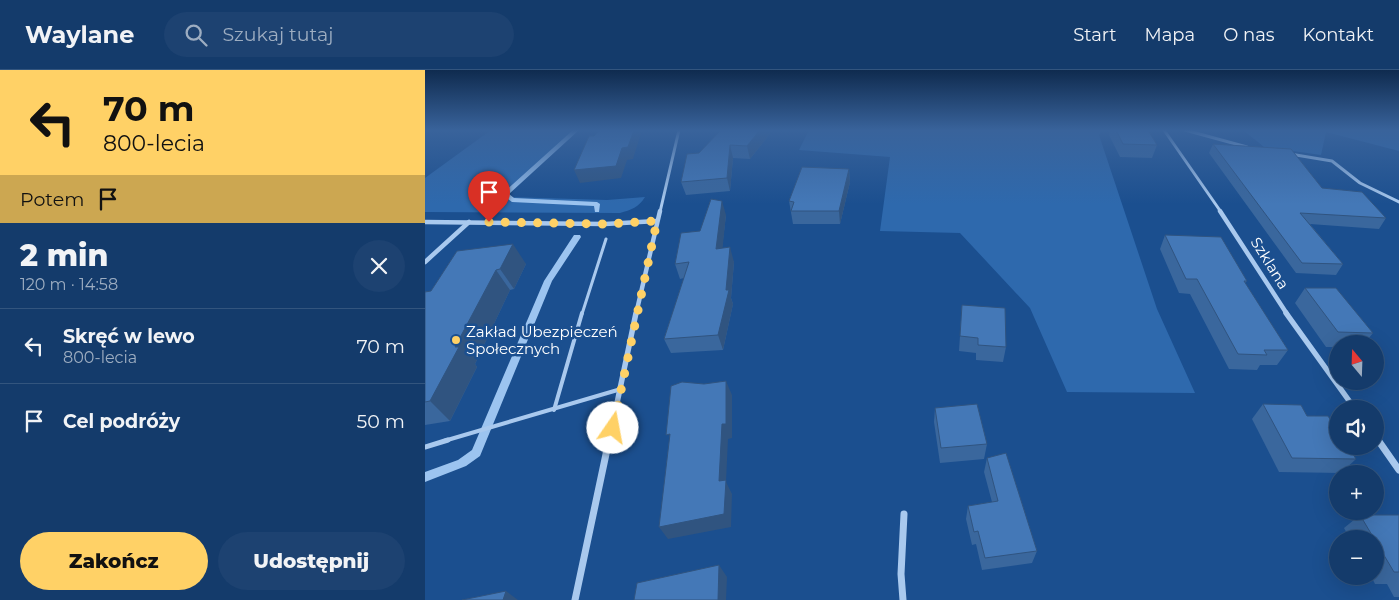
<!DOCTYPE html>
<html lang="pl">
<meta charset="utf-8">
<style>
:root{--surface:#143b6b;--page:#1d4271;--text:#f1f3f6;--muted:#9dadc1;--line:#33557e;--accent:#ffd166}
body{margin:0;font-family:Montserrat,sans-serif;background:var(--page);color:var(--text);height:100vh;display:flex;flex-direction:column;font-size:19px;white-space:nowrap}
*{box-sizing:border-box;margin:0}
p{font-size:16px;color:var(--muted)}
.icon{flex:none;width:28px;height:28px;fill:none;stroke:currentColor;stroke-width:2;stroke-linecap:round;stroke-linejoin:round}
.map{position:relative;flex:1;overflow:hidden}
.details{display:flex;flex-direction:column;background:var(--surface);width:425px}
.details>*{flex:none}
.hud{background:#ffd166;color:#111;overflow:hidden}
.needle{width:32px;rotate:341deg}
.buttons{position:absolute;left:904px;top:265px;display:grid;gap:10px}
.buttons a{display:grid;place-items:center;width:55px;height:55px;border-radius:50%;background:var(--surface);box-shadow:0 5px 20px #0002,0 0 0 1px var(--line);font-size:25px}
.pin{position:absolute;display:grid;place-items:center;width:42px;height:42px;color:#fff;margin:-51px -21px;border-radius:50% 50% 50% 0;rotate:-45deg;box-shadow:0 0 5px #0007}
.pin .icon{rotate:45deg}
.me{position:absolute;width:55px;margin:-28px;rotate:12deg;stroke-linejoin:round;filter:drop-shadow(0 0 4px #0008)}
.turn{display:flex;align-items:center;gap:18px;height:105px;padding:0 20px;font-size:22px}
.turn .icon{width:65px;height:65px;stroke-width:2.5}
.turn b{display:block;font-size:35px;line-height:42px}
.then{display:flex;align-items:center;height:48px;padding:0 20px;background:#0003;gap:10px;font-size:19px}
.round{display:grid;place-items:center;flex:none;width:52px;height:52px;border-radius:26px;background:var(--page)}
.headline{display:flex;align-items:center;justify-content:space-between;height:85px;padding:0 20px}
h1{font-size:30px;font-weight:800;line-height:38px}
.cta{display:flex;gap:10px;margin-top:auto;padding:10px 20px}
.cta a{flex:1;height:58px;border-radius:30px;background:var(--accent);color:#111;font-size:20px;font-weight:800;line-height:58px;text-align:center}
.cta a+a{background:var(--page);color:var(--text)}
ul{padding:0;list-style:none}
li{display:flex;align-items:center;gap:15px;height:75px;padding:0 20px;border-top:1px solid var(--line)}
li div{flex:1}
li b{display:block;font-size:19px}
li em{font-style:normal}
header{display:flex;align-items:center;gap:30px;box-sizing:border-box;height:70px;padding:0 25px;background:var(--surface);border-bottom:1px solid var(--line)}
header strong{font-size:24px}
nav{display:flex;gap:28px;margin-inline-start:auto;font-size:18px}
.search{width:350px;height:45px;background:var(--page);display:flex;align-items:center;gap:12px;box-sizing:border-box;padding:0 18px;border-radius:28px;color:var(--muted);font-size:19px}
main{display:flex;flex:1;min-height:0}
.map>svg:first-child{display:block}
.green{fill:#2e69ad}
.lines{fill:none;stroke-linecap:round;stroke-linejoin:round}
.stream{fill:#9cc4f0;fill-rule:evenodd}
.service-far2{stroke:#a9c9ee;stroke-width:3}
.service-far1{stroke:#a9c9ee;stroke-width:4}
.service{stroke:#a9c9ee;stroke-width:5}
.minor-far3{stroke:#a9c9ee;stroke-width:3}
.minor-far2{stroke:#a9c9ee;stroke-width:4.5}
.minor-far1{stroke:#a9c9ee;stroke-width:5.5}
.minor{stroke:#a9c9ee;stroke-width:7}
.wall{fill:#3a679d}
.shaded-wall{fill:#305480}
.building{fill:#4478b7;stroke:#305480}
.route{stroke:#ffd166;stroke-width:9;stroke-dasharray:0 16.2}
.poi-dot{fill:#ffd166;stroke:#1b4f8f;stroke-width:2}
.labels{text-anchor:middle;dominant-baseline:central;stroke-width:5;stroke-linejoin:round;paint-order:stroke}
.street-label{font-size:15px;fill:#fff;stroke:#1b4f8f}
.poi-label{font-size:15px;fill:#fff;stroke:#1b4f8f;text-anchor:start}
</style>
<header>
<strong>Waylane</strong>
<div class="search"><svg class="icon" aria-label="search" viewBox="0 0 24 24"><circle cx="10" cy="10" r="6"/><path d="M15 15l6 6"/></svg>Szukaj tutaj</div>
<nav><a>Start</a><a>Mapa</a><a>O nas</a><a>Kontakt</a></nav>
</header>
<main>
<section class="details">
<div class="hud">
<div class="turn"><svg class="icon" aria-label="left" viewBox="0 0 24 24"><path d="M17 20v-9H6M10 6l-5 5 5 5"/></svg><div><b>70 m</b>800-lecia</div></div>
<div class="then">Potem<svg class="icon" aria-label="arrive" viewBox="0 0 24 24"><path d="M6 21V4h12l-3 4 3 4H6"/></svg></div>
</div>
<div class="headline"><div><h1>2 min</h1><p>120 m · 14:58</p></div><a class="round"><svg class="icon" aria-label="close" viewBox="0 0 24 24"><path d="M6 6l12 12M18 6L6 18"/></svg></a></div>
<ul>
<li><svg class="icon" aria-label="left" viewBox="0 0 24 24"><path d="M17 20v-9H6M10 6l-5 5 5 5"/></svg><div><b>Skręć w lewo</b><p>800-lecia</p></div><em>70 m</em></li>
<li><svg class="icon" aria-label="arrive" viewBox="0 0 24 24"><path d="M6 21V4h12l-3 4 3 4H6"/></svg><div><b>Cel podróży</b></div><em>50 m</em></li>
</ul>
<div class="cta"><a>Zakończ</a><a>Udostępnij</a></div>
</section>
<div class="map">
<svg width="974" height="530" viewBox="0 0 974 530">
<rect width="100%" height="100%" fill="#1b4f8f"/>
<g class="green">
<path d="M66,60H154L79,127L182,130L220,127C214,137 206,140 195,143L0,142V108Z"/>
<polygon points="384,60 677,60 674,65 732,239 770,323 642,322 605,238 535,163 455,161 465,87 374,80"/>
<polygon points="818,60 974,60 974,81 901,62 896,85 839,77"/>
</g>
<g class="lines">
<g class="stream">
<polygon points="148,60 154,60 84,124 89,128 172,132 175,134 174,142 170,142 169,136 87,132 78,125 78,123"/>
<polygon points="149,165 155,165 156,167 127,211 55,386 41,396 0,412 0,402 33,390 47,380 119,211"/>
</g>
<polyline class="service-far2" points="157,244 181,169"/>
<g class="service-far1">
<polyline points="129,340 157,243"/>
<polyline points="19,371 196,319"/>
</g>
<polyline class="service" points="0,377 23,370"/>
<g class="minor-far3">
<polyline points="739,60 796,142"/>
<polyline points="760,60 822,77"/>
<polyline points="865,84 907,91 935,113 974,132"/>
<polyline points="235,142 254,60"/>
</g>
<g class="minor-far2">
<polyline points="795,141 862,244"/>
<polyline points="0,152 180,154 232,151"/>
<polyline points="0,192 44,152"/>
<polyline points="211,244 235,141"/>
</g>
<g class="minor-far1">
<polyline points="861,243 930,339"/>
<polyline points="950,366 954,371"/>
<polyline points="184,371 211,243"/>
</g>
<g class="minor">
<polyline points="953,370 974,400"/>
<polyline points="150,530 184,370"/>
<polyline points="478,530 476,504 479,444"/>
</g>
</g>
<g class="wall">
<polygon points="296,60 348,60 325,89 308,88 305,121 261,125 256,112 274,83"/>
<polygon points="685,60 723,60 732,75 727,88 695,87 684,65"/>
<polygon points="788,74 897,118 961,148 954,159 885,154 918,194 911,205 871,203 784,83"/>
<polygon points="424,99 425,112 415,154 368,154 364,131"/>
<polygon points="301,145 297,178 309,192 306,228 308,234 298,280 246,283 239,269 259,208 255,209 250,194 275,161"/>
<polygon points="740,165 822,211 820,213 863,280 852,295 835,295 832,300 804,299 765,224 754,223 735,179"/>
<polygon points="32,181 101,194 89,219 85,220 50,294 52,297 25,351 0,355 0,222 6,221"/>
<polygon points="880,218 948,263 939,274 912,274 912,277 901,277 870,233"/>
<polygon points="537,235 581,277 578,292 551,290 551,283 534,281"/>
<polygon points="838,334 882,346 931,389 916,403 854,402 827,349"/>
<polygon points="510,338 562,374 559,389 515,393 509,352"/>
<polygon points="562,388 612,481 607,493 557,500 551,474 547,475 541,449 543,436 567,432 559,402"/>
<polygon points="935,445 974,445 974,527 969,527 962,514 950,514 946,506 950,506 950,469 925,469 919,458"/>
</g>
<g class="shaded-wall">
<polygon points="209,60 217,60 208,89 202,90 196,108 155,113 149,100 197,78"/>
<polygon points="335,60 348,60 325,89 322,76"/>
<polygon points="305,75 308,88 305,121 302,108"/>
<polygon points="424,99 425,112 415,154 414,141"/>
<polygon points="297,131 301,145 296,193 291,179"/>
<polygon points="88,174 101,194 89,219 75,199"/>
<polygon points="305,177 309,192 306,228 308,234 298,280 293,265"/>
<polygon points="71,200 85,220 50,294 52,297 25,351 5,331 30,277"/>
<polygon points="301,311 307,325 307,368 303,369 301,412 307,424 306,457 243,469 234,457 294,411 297,354"/>
<polygon points="294,495 302,507 301,530 293,530"/>
<polygon points="81,521 93,530 78,530"/>
</g>
<g class="building">
<polygon points="174,60 209,60 203,77 197,78 191,96 149,100 164,66 169,66"/>
<polygon points="296,60 335,60 322,76 305,75 302,108 256,112 262,84 274,83"/>
<polygon points="691,60 723,60 732,75 698,74"/>
<polygon points="788,74 866,79 897,118 937,122 961,148 875,143 918,194 877,193"/>
<polygon points="377,97 424,99 414,141 366,141 369,132 364,131"/>
<polygon points="286,129 297,131 291,179 305,177 301,220 304,220 293,265 239,269 264,192 250,194 256,163 275,161"/>
<polygon points="740,165 796,167 822,211 819,211 863,280 839,280 842,285 813,284 772,209 761,209"/>
<polygon points="88,174 75,199 71,200 30,277 34,277 5,331 0,332 0,222 6,221 32,181"/>
<polygon points="880,218 911,218 948,263 913,262"/>
<polygon points="537,235 580,238 581,277 553,275 553,268 535,266"/>
<polygon points="301,311 301,354 297,354 294,411 301,410 299,444 234,457 245,364 241,365 246,316 257,312 279,314"/>
<polygon points="552,334 562,374 516,378 510,338"/>
<polygon points="838,334 876,335 882,346 903,346 912,360 912,376 923,376 931,389 867,388"/>
<polygon points="581,383 612,481 560,488 553,461 549,462 543,436 573,431 562,388"/>
<polygon points="935,445 974,445 974,502 969,502"/>
<polygon points="294,495 293,530 209,530 212,513"/>
<polygon points="81,521 78,530 37,530"/>
</g>
<linearGradient id="sky" x2="0" y2="1"><stop stop-color="#0f2b4f"/><stop offset="0.45" stop-color="#39639b"/><stop offset="1" stop-color="#39639b" stop-opacity="0"/></linearGradient>
<rect width="974" height="134" fill="url(#sky)"/>
<g class="lines">
<polyline class="route" points="64,152 180,154 232,151 188,358"/>
</g>
<circle class="poi-dot" cx="31" cy="270" r="5"/>
<g class="labels">
<g class="street-label">
<text transform="translate(845 193) rotate(58)">Szklana</text>
</g>
<g class="poi-label">
<text x="41" y="261">Zakład Ubezpieczeń<tspan x="41" dy="17">Społecznych</tspan></text>
</g>
</g>
</svg>
<div class="buttons">
<a><svg class="needle" viewBox="-14 -14 28 28"><path d="M0-13l5 13h-10z" fill="#e53935"/><path d="M0 13l5-13h-10z" fill="#9dadc1"/></svg></a>
<a><svg class="icon" aria-label="sound" viewBox="0 0 24 24"><path d="M4 9h4l5-4v14l-5-4H4zM17 9q2 3 0 6"/></svg></a>
<a>+</a>
<a>−</a>
</div>
<div class="pin" style="left:64px;top:152px;background:#d93025"><svg class="icon" aria-label="arrive" viewBox="0 0 24 24"><path d="M6 21V4h12l-3 4 3 4H6"/></svg></div>
<svg class="me" style="left:188px;top:358px" viewBox="-20 -20 40 40"><circle r="19" fill="#fff"/><path d="M0-13L10 11 0 6-10 11z" fill="#ffd166"/></svg>
</div>
</main>
